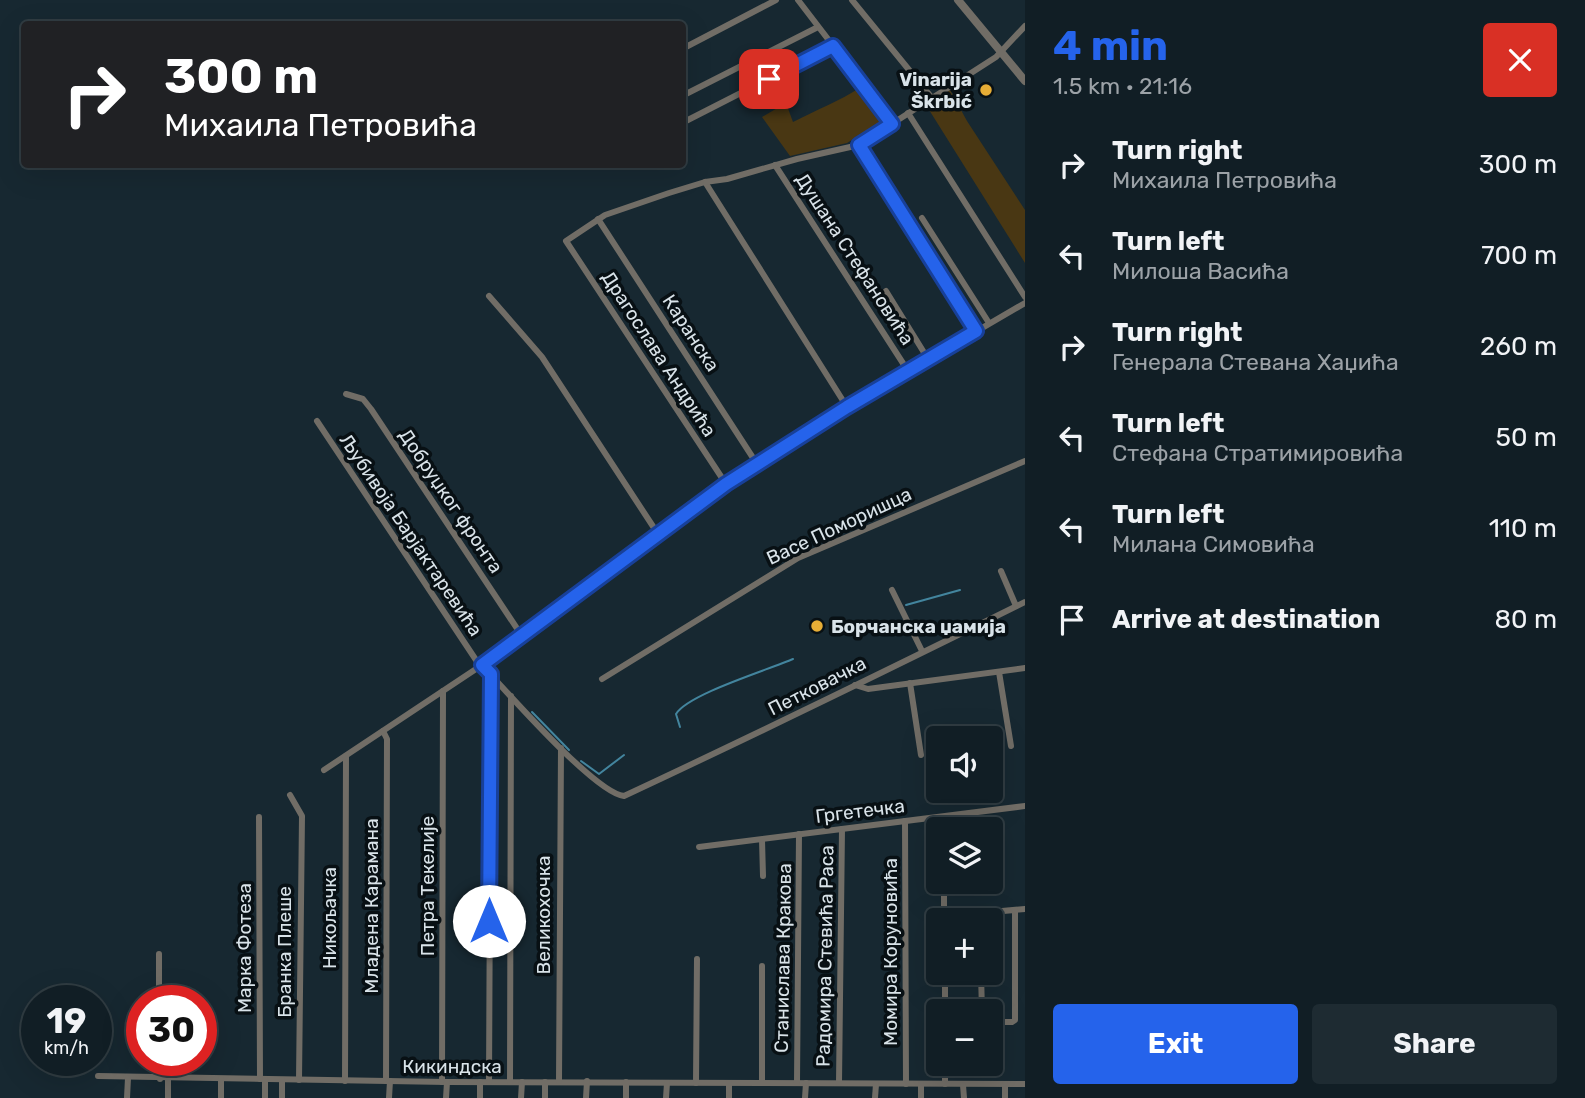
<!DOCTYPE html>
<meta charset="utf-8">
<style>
:root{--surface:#111e25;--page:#1e2b32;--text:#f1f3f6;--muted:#9ca2a7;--line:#303c42;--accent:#2563eb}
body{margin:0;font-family:Rubik,sans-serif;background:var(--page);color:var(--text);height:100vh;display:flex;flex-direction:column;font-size:26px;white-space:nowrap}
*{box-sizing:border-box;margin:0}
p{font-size:23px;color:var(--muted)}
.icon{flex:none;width:38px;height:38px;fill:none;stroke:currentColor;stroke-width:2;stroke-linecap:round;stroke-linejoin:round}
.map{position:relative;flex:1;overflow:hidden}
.panel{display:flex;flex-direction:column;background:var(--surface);width:560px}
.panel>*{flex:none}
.hud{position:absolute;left:21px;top:21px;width:665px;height:147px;border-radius:7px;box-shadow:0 7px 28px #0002,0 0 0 2px var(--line);background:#202124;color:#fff;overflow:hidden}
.controls{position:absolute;left:926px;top:726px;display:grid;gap:14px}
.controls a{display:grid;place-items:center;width:77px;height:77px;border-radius:7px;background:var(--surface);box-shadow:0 7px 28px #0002,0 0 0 2px var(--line);font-size:35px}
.speed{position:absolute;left:21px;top:985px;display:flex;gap:14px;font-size:35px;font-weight:700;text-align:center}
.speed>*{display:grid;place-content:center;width:91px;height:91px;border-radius:50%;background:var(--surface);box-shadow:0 7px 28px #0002,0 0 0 2px var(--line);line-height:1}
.speed small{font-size:18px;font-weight:400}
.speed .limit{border:10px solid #d22;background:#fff;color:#111}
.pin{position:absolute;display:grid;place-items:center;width:60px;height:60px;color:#fff;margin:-30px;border-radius:14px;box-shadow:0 4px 10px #0006}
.me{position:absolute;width:77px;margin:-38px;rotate:0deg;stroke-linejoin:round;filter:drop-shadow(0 0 5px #0008)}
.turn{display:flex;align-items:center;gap:24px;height:147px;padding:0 28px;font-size:32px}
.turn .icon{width:91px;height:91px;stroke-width:2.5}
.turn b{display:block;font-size:49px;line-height:60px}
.round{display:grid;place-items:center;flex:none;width:74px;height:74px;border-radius:7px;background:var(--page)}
.headline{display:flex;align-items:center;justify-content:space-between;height:119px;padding:0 28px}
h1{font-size:42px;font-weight:700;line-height:52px;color:var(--accent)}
.button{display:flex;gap:14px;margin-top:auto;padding:14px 28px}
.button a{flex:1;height:80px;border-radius:7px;background:var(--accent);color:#fff;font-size:28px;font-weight:700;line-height:80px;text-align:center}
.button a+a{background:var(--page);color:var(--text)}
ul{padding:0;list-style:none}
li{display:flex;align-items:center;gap:21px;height:91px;padding:0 28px}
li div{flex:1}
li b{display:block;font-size:26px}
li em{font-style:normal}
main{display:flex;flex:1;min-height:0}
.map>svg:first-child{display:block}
.green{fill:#493713}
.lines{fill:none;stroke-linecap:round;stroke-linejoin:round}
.stream{stroke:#43859e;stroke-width:2}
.minor{stroke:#716d66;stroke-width:6}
.tertiary{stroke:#716d66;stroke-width:8}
.route-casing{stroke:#184099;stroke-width:18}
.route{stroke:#2563eb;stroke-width:12}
.poi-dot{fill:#e6ad36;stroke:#081014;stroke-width:2.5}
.labels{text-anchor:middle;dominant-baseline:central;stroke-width:7;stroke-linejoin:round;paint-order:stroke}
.poi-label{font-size:19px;font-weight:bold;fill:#d9e3e9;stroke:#081014;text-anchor:end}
.street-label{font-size:19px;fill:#d9e3e9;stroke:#081014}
</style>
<main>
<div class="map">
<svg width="1025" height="1098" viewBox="0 0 1025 1098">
<rect width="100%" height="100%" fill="#172831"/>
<g class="green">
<path d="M861,87L885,119L847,143L790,156L762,117L786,103L793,122C816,110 840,101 861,87Z"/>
<polygon points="950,90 967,121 1025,210 1025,263 926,105"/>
</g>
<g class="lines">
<g class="stream">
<polyline points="906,605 960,590"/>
<polyline points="532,712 569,750"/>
<path d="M680,727L676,714C688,694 768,670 793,659"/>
<polyline points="581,761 599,774 624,755"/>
</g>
<g class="minor">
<polyline points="798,0 893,124"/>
<polyline points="852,0 932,98"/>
<polyline points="682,49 776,0"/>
<polyline points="682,96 818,27"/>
<polyline points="908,113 1025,297"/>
<polyline points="682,123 833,46"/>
<polyline points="859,145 976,331"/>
<polyline points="775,165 908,371"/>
<polyline points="705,182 847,407"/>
<polyline points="922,218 989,323"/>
<polyline points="598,219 757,464"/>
<polyline points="886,291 928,359"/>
<polyline points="489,296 542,357 658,534"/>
<polyline points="346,394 363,399 371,409 522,636"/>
<polyline points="317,421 480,666"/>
<polyline points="726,484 566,241 605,215 669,193 705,182 727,179 797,159 859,145 996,57 1025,26"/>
<polyline points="1001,571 1016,606"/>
<polyline points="892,590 922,651"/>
<path d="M482,665C506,691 595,793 624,796C759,733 892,668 1025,602"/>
<polyline points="999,672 1011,746"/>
<polyline points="602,679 798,558 1025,461"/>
<polyline points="910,683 921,755"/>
<polyline points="855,685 868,689 1025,668"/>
<polyline points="383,731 387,739 386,1081"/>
<polyline points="324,770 482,665 726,484 847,407 1025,303"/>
<polyline points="290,795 302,816 299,1080"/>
<polyline points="259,817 260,1079"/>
<polyline points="943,817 943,830"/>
<polyline points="905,821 906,1084"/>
<polyline points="762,840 763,876"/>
<polyline points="699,847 1025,806"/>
<polyline points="944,882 944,920"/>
<polyline points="981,920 980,913 1025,909"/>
<polyline points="159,954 159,1001"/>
<polyline points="762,966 762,1083"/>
<polyline points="945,973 945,1012"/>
<polyline points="981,973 982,1012"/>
<polyline points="990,1022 1012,1022 1015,1020 1015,910"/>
<polyline points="160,1060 160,1079"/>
<polyline points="945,1064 945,1084"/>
<polyline points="98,1076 447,1082 1025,1084"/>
<polyline points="345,1081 346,756"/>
<polyline points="559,1081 561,748"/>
<polyline points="442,1082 443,691"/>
<polyline points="489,1082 491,675"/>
<polyline points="510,1082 511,696"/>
<polyline points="696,1083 697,959"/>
<polyline points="797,1083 799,834"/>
<polyline points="839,1083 842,829"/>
<polyline points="921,1084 921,1098"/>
<polyline points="1005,1084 1005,1098"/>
<polyline points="963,1085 964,1098"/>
<polyline points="127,1098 128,1078"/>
<polyline points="168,1098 168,1079"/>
<polyline points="221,1098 221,1079"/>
<polyline points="265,1098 265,1079"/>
<polyline points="282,1098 282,1080"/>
<polyline points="389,1098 390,1081"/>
<polyline points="446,1098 447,1082"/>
<polyline points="480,1098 480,1082"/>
<polyline points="521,1098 522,1082"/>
<polyline points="545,1098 545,1082"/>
<polyline points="586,1098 587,1081"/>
<polyline points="626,1098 626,1082"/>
<polyline points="666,1098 667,1083"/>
<polyline points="729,1098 729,1083"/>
<polyline points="805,1098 806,1083"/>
<polyline points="875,1098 876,1084"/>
</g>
<polyline class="tertiary" points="958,0 1025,81"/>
</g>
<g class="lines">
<g class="route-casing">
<polyline id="route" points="489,921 491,674 482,665 726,484 847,407 976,331 859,145 892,124 833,46 769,79"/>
</g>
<use href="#route" class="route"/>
</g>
<g class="poi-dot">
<circle cx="986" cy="90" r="7"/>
<circle cx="817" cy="626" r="7"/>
</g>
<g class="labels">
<g class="poi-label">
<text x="972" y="79">Vinarija<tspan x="972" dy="22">Škrbić</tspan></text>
<text x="831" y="626" text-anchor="start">Борчанска џамија</text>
</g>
<g class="street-label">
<text transform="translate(855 259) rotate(57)">Душана Стефановића</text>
<text transform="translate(691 333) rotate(57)">Каранска</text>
<text transform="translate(659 354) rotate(57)">Драгослава Андрића</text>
<text transform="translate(451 501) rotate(56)">Добруџког фронта</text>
<text transform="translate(839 526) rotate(-25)">Васе Поморишца</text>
<text transform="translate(411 535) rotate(56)">Љубивоја Барјактаревића</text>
<text transform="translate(817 686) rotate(-27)">Петковачка</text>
<text transform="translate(860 811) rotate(-7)">Гргетечка</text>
<text transform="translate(427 886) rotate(-90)">Петра Текелије</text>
<text transform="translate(371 906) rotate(-90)">Младена Карамана</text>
<text transform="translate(543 915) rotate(-90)">Великохочка</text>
<text transform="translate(329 918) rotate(-90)">Никољачка</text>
<text transform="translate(244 948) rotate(-90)">Марка Фотеза</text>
<text transform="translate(284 952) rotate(-90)">Бранка Плеше</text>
<text transform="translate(890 952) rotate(-90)">Момира Коруновића</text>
<text transform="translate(825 956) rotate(-89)">Радомира Стевића Раса</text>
<text transform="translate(783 958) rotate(-89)">Станислава Кракова</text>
<text x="452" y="1066">Кикиндска</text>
</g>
</g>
</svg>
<div class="controls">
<a><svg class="icon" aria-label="sound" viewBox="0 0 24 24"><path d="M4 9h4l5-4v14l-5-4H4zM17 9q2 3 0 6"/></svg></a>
<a><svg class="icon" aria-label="layers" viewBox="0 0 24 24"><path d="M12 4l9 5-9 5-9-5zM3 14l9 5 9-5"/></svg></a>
<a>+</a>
<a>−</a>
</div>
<div class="speed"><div>19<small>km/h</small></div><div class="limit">30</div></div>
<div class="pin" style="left:769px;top:79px;background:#d93025"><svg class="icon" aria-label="arrive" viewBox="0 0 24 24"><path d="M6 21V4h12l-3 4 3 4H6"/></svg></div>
<svg class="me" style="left:489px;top:921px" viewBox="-20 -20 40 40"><circle r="19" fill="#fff"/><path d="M0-13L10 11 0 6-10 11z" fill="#2563eb"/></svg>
<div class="hud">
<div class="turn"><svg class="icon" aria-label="right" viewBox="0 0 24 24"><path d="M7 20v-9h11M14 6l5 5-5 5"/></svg><div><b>300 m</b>Михаила Петровића</div></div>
</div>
</div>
<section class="panel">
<div class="headline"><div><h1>4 min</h1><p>1.5 km · 21:16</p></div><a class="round" style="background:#d93025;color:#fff"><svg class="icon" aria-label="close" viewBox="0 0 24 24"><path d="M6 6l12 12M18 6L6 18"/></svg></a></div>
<ul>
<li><svg class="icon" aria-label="right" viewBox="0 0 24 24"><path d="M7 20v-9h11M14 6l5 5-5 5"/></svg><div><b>Turn right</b><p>Михаила Петровића</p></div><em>300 m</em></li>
<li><svg class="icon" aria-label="left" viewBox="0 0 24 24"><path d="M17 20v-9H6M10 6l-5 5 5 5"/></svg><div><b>Turn left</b><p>Милоша Васића</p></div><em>700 m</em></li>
<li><svg class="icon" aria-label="right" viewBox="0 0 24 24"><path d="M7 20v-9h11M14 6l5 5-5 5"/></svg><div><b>Turn right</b><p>Генерала Стевана Хаџића</p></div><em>260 m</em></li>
<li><svg class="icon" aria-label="left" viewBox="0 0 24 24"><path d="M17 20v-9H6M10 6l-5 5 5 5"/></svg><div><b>Turn left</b><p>Стефана Стратимировића</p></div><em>50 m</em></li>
<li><svg class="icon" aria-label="left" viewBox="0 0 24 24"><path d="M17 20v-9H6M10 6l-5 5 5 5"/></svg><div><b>Turn left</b><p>Милана Симовића</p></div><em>110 m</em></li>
<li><svg class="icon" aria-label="arrive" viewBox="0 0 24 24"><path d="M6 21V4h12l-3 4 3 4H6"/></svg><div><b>Arrive at destination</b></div><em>80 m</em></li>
</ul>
<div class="button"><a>Exit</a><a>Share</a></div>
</section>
</main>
